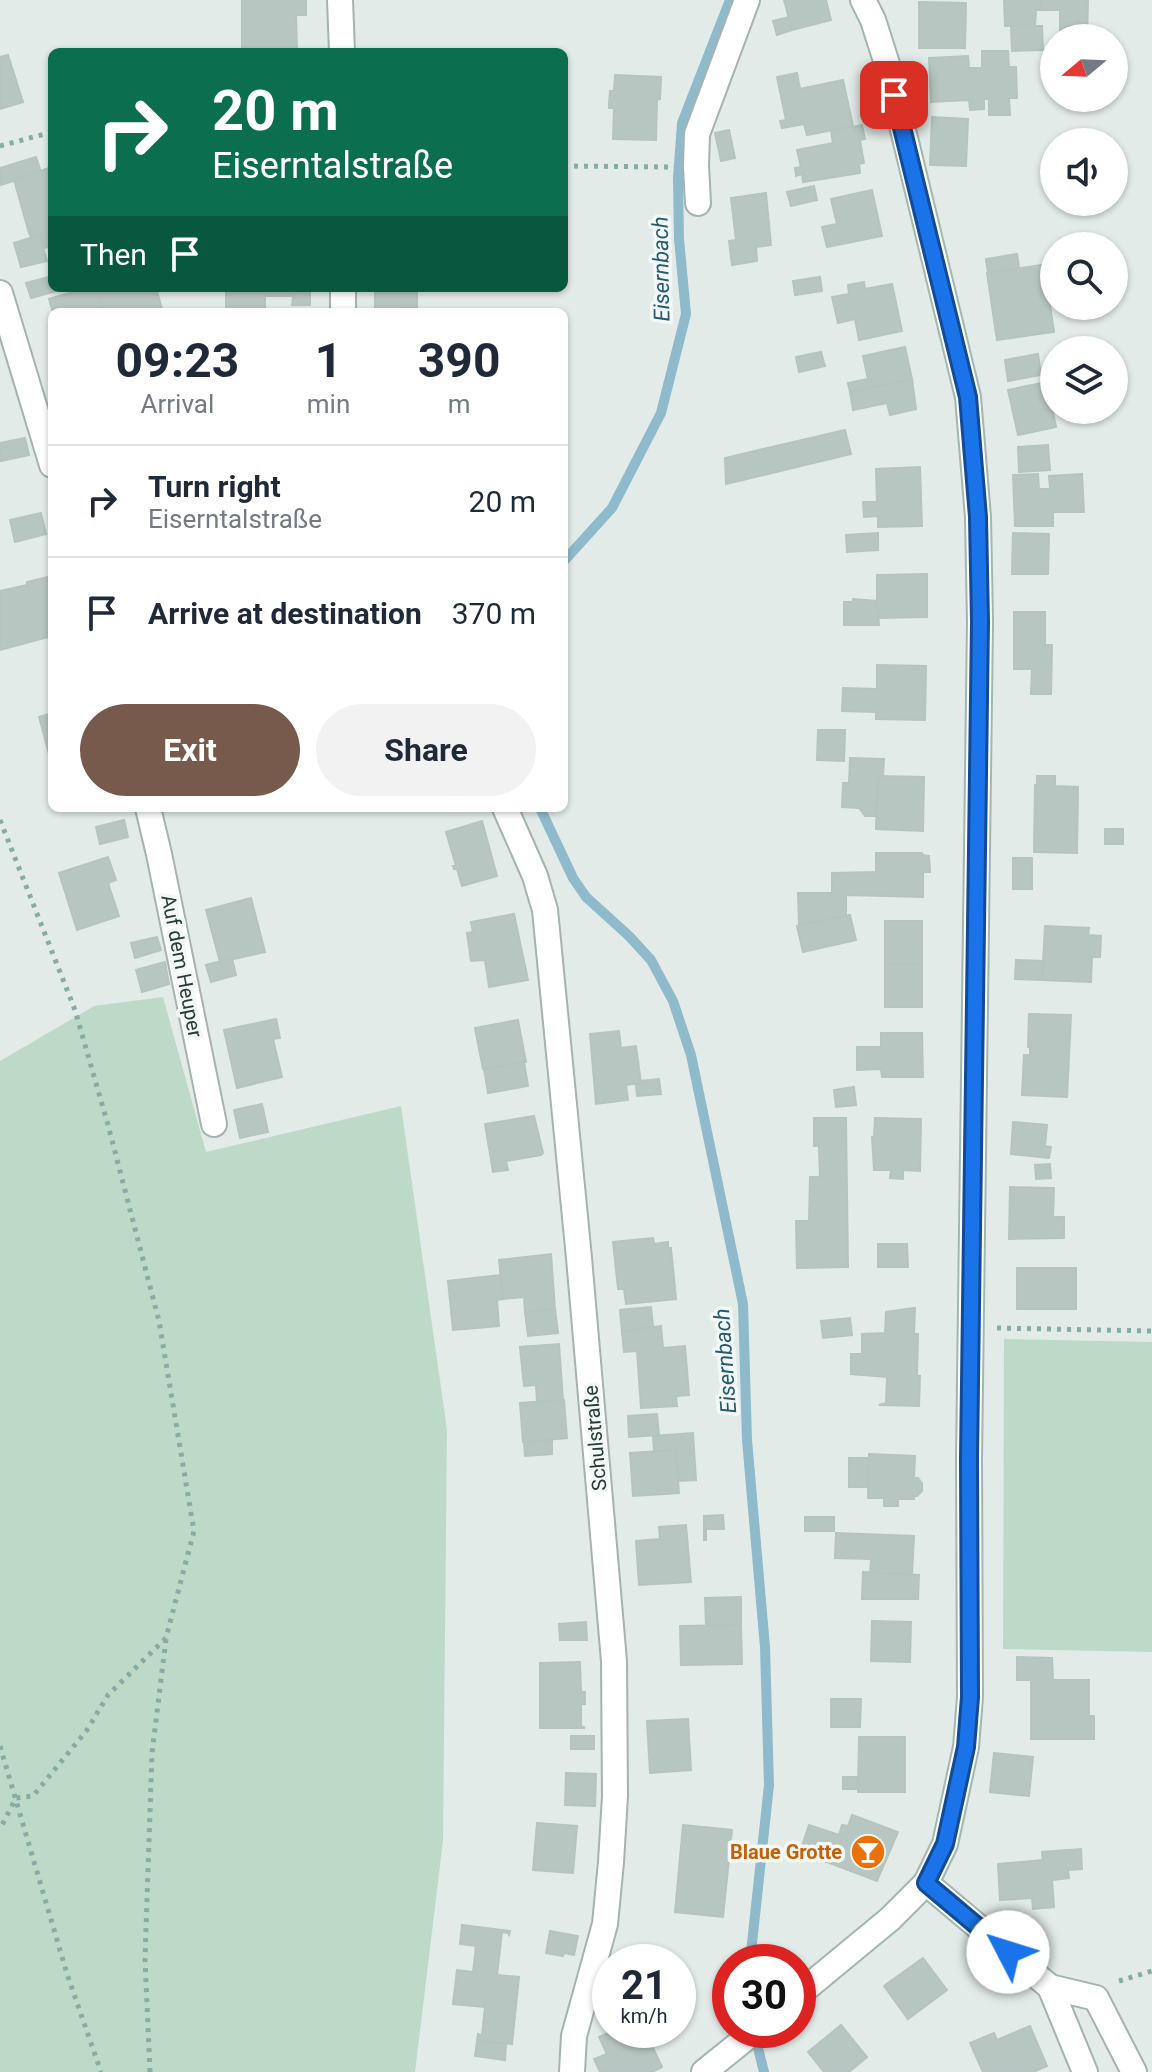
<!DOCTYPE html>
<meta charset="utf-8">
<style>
:root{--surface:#fff;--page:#f2f2f3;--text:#1f2937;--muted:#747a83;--line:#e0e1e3;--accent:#785a4c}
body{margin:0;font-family:Roboto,sans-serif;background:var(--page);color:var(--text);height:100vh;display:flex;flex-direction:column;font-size:30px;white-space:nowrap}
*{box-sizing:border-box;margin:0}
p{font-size:26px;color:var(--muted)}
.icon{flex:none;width:44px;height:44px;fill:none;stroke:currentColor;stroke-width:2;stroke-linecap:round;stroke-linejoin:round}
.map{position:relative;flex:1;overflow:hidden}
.sheet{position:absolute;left:48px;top:308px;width:520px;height:504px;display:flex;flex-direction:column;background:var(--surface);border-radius:12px;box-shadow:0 2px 6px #0004}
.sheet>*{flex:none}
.top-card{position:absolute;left:48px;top:48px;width:520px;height:244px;border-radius:12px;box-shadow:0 2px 6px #0004;background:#0b6e4f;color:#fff;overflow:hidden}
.needle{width:52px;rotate:251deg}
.controls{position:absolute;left:1040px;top:24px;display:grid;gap:16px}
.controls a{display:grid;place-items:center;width:88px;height:88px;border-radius:50%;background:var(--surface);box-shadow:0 2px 6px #0004;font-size:40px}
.speed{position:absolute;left:592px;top:1944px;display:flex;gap:16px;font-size:40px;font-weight:700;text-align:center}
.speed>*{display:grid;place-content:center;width:104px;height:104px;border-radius:50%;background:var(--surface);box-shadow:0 2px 6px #0004;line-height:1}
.speed small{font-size:20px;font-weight:400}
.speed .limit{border:12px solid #d22;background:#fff;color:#111}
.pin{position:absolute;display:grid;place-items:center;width:68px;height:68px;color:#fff;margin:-34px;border-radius:16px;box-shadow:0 4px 12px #0006}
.me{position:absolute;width:88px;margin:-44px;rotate:310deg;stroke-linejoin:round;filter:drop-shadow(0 0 6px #0008)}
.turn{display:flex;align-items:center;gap:28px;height:168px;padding:0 32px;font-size:36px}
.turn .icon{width:104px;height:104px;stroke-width:2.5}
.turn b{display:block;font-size:56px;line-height:68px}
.then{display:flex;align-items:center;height:76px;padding:0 32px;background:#0003;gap:16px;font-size:30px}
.eta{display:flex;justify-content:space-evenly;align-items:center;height:136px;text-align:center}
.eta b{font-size:48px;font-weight:700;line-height:56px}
.primary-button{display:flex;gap:16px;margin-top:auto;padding:16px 32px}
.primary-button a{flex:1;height:92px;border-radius:48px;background:var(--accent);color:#fff;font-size:32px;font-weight:700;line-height:92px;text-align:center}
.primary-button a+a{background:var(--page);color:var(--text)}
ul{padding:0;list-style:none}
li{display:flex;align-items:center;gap:24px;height:112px;padding:0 32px;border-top:2px solid var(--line)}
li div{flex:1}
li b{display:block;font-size:30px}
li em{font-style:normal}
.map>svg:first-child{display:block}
.green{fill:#bddac9}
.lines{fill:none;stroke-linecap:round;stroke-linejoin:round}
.stream{stroke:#8fbacb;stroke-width:10}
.building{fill:#b8c6c2;stroke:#b5c4c0;stroke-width:2}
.street-casing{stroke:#a5b3af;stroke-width:28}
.secondary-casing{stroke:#a2b6b1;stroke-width:28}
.path{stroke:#86aca5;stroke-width:5;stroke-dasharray:4 6;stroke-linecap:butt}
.street{stroke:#fff;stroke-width:24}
.secondary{stroke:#fff;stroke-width:24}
.route-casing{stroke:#114b97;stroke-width:20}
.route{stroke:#1a73e8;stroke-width:14}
.labels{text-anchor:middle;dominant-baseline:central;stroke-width:7;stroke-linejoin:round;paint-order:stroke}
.street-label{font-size:20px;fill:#243b37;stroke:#f3f8f6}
.food-label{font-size:20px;font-weight:bold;fill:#c56008;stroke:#f3f8f6;text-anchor:end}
.water-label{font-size:22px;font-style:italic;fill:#235a71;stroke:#f3f8f6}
</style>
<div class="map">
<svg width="1152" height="2072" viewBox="0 0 1152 2072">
<rect width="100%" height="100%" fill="#e2ebe8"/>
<g class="green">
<polygon points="163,997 206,1152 401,1106 447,1430 443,1841 415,2072 0,2072 0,1061 94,1006"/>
<polygon points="1004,1339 1152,1342 1152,1652 1003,1649"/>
</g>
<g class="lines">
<g class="stream">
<polyline points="564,561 612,508 661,413 686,314 679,239 678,178 682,123 730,0"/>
<polyline points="540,808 573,878 586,897 629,936 651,960 673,1001 691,1055 743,1304 747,1440 765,1647 769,1785 750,1962"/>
<polyline points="754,2032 764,2072"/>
</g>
</g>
<g class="building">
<polygon points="242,0 306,0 306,15 296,15 297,52 242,52"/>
<polygon points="784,0 826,0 831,20 792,30"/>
<polygon points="1004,0 1041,0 1041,10 1036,10 1035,26 1005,26"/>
<polygon points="1041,0 1088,0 1087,36 1060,35 1060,10 1041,10"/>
<polygon points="919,2 966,3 965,48 919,48"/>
<polygon points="789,17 792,30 777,35 773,21"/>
<polygon points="1011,26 1042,26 1043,50 1012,51"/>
<polygon points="982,51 1008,51 1009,67 1016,67 1017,98 1009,98 1010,115 989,115 989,99 984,99 984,109 970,110 969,100 931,102 929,58 968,56 969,68 982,68"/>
<polygon points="8,55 23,102 0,109 0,57"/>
<polygon points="797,73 800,89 843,80 853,126 807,135 804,124 782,128 780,121 786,120 777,77"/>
<polygon points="615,75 661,77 660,99 657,100 656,140 613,139 614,108 609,108 609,103 610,91 614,91"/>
<polygon points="932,117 968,119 966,166 930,165"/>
<polygon points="862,125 865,139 860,140 864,163 859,164 860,173 803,182 802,174 796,176 795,168 801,167 797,150 833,143 831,131"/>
<polygon points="729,130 735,158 721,161 715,133"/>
<polygon points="36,157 41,172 1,185 0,168"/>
<polygon points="52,167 52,246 44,248 39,235 31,237 29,233 14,180"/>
<polygon points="814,186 817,200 791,206 787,192"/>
<polygon points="872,190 882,236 827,247 822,227 837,224 831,199"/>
<polygon points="766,193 771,245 756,247 757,261 732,265 729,241 736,240 731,198"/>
<polygon points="39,235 47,261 21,267 14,243"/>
<polygon points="1017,254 1019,268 988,273 986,259"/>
<polygon points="1049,264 1053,290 1048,291 1054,332 997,340 987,273"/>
<polygon points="52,276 52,288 55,288 56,291 31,298 26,283"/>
<polygon points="820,277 822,291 795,295 793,281"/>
<polygon points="864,282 865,289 892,284 902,331 859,340 855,319 838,323 832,297 849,294 848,285"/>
<polygon points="86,288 97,288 104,312 53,312 49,299"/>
<polygon points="97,288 156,288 163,312 104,312"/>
<polygon points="226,288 294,288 294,296 265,296 265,312 226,312"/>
<polygon points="294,288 310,288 310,305 292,305"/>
<polygon points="375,288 417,288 417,308 375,309"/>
<polygon points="905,347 912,379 850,392 848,383 868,379 863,356"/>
<polygon points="821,352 825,366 799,372 796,357"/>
<polygon points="1038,354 1041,375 1008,381 1005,360"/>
<polygon points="912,379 916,409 890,415 887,403 853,410 850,392"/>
<polygon points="1047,382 1051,404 1054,404 1054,410 1058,410 1053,412 1056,427 1018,435 1008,390"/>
<polygon points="845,430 851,454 726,484 725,458"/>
<polygon points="25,438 29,455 1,461 0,443"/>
<polygon points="1048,445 1050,470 1019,472 1018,447"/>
<polygon points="920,467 922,526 878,527 878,516 864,517 863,502 877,502 876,469"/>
<polygon points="1038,474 1039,489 1050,489 1049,476 1082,474 1084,512 1053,512 1053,526 1015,526 1013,475"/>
<polygon points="41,513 46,534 15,542 10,520"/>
<polygon points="878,533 878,550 847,552 846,535"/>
<polygon points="1013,533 1049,534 1048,574 1012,574"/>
<polygon points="927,574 927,617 877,618 877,575"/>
<polygon points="52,576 52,636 0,650 0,591 27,585 27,582"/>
<polygon points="853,599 877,601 879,625 844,625 844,602 853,602"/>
<polygon points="1014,612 1045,612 1045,645 1052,645 1051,694 1031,694 1032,669 1014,669"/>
<polygon points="877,665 926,666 925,720 876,719 876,712 842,711 843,688 877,689"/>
<polygon points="52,713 52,765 39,717"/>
<polygon points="818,730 845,730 844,761 817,760"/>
<polygon points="850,758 884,759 883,776 878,776 877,816 865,816 859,808 842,807 843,783 849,783"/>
<polygon points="878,776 924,777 923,831 876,829"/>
<polygon points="1037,776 1055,776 1055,786 1078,787 1077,853 1034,852 1035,785 1037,786"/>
<polygon points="124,820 128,837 100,844 96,827"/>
<polygon points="482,821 497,876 462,886 457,869 454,869 453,866 456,866 446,832"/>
<rect x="1105" y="829" width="18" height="15"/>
<polygon points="876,853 922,853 923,855 929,856 930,872 923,872 923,897 846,895 846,915 799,926 798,893 832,893 832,873 876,872"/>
<polygon points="108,857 116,880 108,883 119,916 77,930 59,873"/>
<rect x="1013" y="858" width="19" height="31"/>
<polygon points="251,898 265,952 220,962 206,910"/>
<polygon points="514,914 528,980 489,987 485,960 471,961 467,933 473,932 471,922"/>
<polygon points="850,915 856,940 803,952 797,926"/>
<rect x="885" y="921" width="37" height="43"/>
<polygon points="1045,926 1089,928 1088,935 1101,936 1100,957 1092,957 1091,982 1042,980"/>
<polygon points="157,937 161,950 135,958 131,943"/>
<polygon points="232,958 236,975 211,982 206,965"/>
<polygon points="1016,960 1044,961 1042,980 1015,979"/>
<polygon points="165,962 169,984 142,992 136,970"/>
<rect x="885" y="964" width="37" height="43"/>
<polygon points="1029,1014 1071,1015 1067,1097 1022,1095 1024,1055 1030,1055 1030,1047 1028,1047"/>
<polygon points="276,1019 280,1038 273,1039 282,1077 237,1088 224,1030"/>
<polygon points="518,1020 526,1062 483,1069 475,1028"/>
<polygon points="619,1031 621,1048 636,1046 641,1083 626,1085 628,1100 596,1104 590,1034"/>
<polygon points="881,1033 922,1033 923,1077 882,1077 881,1069 857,1070 857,1047 881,1047"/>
<polygon points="524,1062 528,1086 488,1093 484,1069"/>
<polygon points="659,1079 661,1094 637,1096 636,1084 641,1083 641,1081"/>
<polygon points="854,1087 856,1105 836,1107 834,1090"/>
<polygon points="262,1104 268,1132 240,1138 234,1110"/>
<polygon points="534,1116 543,1153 541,1155 506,1161 508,1170 493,1172 485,1124"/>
<polygon points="814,1118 846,1118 848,1267 797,1268 796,1221 809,1221 810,1177 820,1177 819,1146 814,1146"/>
<polygon points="875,1118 921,1119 920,1171 903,1170 903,1179 890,1178 891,1170 874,1170 872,1137 874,1137"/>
<polygon points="1013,1122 1047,1125 1045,1146 1051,1147 1049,1158 1011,1154"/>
<polygon points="1050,1164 1051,1178 1036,1179 1035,1165"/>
<polygon points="1010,1187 1054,1188 1053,1217 1064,1217 1064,1238 1009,1239"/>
<polygon points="653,1238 654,1244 668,1242 668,1248 671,1248 676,1299 626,1304 624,1289 618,1289 613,1242"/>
<polygon points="878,1244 907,1244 908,1267 878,1267"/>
<polygon points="551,1254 555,1309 525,1312 524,1297 503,1299 499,1260"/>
<rect x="1017" y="1268" width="59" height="41"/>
<polygon points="500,1275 503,1299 497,1300 499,1326 453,1330 448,1281"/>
<polygon points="651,1307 653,1326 622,1332 620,1310"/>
<polygon points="915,1308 914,1334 918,1334 917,1376 920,1376 919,1406 879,1405 886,1403 887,1377 851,1374 851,1354 862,1354 862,1334 885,1333 886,1312"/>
<polygon points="555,1309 558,1333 528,1336 525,1312"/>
<polygon points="850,1318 852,1335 823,1338 821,1321"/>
<polygon points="661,1326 663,1348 685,1346 689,1395 676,1396 677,1406 641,1408 637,1351 624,1352 622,1332"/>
<polygon points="559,1344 563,1400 537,1402 536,1385 524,1386 520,1347"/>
<polygon points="564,1400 567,1438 523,1442 520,1403"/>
<polygon points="657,1414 659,1435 629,1437 628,1416"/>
<polygon points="693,1433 696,1480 678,1481 676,1450 654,1451 653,1436"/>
<polygon points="552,1440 552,1454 525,1456 524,1442"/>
<polygon points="676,1450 679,1493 633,1496 630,1453"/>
<polygon points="869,1454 915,1456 914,1478 918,1478 922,1483 922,1491 917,1496 914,1496 914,1499 898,1499 898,1506 884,1506 884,1498 868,1498"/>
<rect x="849" y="1458" width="19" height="29"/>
<polygon points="723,1515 724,1529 706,1529 706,1540 704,1540 704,1516"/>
<rect x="805" y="1517" width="29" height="14"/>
<polygon points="686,1525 691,1582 639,1585 636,1541 660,1539 659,1527"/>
<polygon points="836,1533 914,1536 912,1575 870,1574 871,1559 835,1558"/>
<polygon points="863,1572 919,1575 918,1599 862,1599"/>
<polygon points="741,1597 741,1625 706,1626 705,1598"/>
<polygon points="872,1621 911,1622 910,1662 871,1661"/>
<polygon points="586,1622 587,1640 560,1640 559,1624"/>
<polygon points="741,1625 742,1664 681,1665 680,1626"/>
<polygon points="1017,1657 1052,1658 1053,1680 1017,1680"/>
<polygon points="580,1662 581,1692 585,1692 585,1704 581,1704 581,1726 585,1728 540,1728 540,1663"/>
<polygon points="1031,1680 1089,1680 1089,1716 1094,1716 1094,1739 1031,1739"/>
<polygon points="831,1699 861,1699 860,1727 831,1727"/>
<polygon points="688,1719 691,1770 650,1773 647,1721"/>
<rect x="571" y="1736" width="23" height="13"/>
<polygon points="859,1737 905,1737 905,1792 858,1792"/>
<polygon points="994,1753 1033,1757 1029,1796 990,1792"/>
<polygon points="566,1773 596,1774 595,1806 565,1805"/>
<polygon points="843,1777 859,1777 858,1789 843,1789"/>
<polygon points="852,1815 898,1832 877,1881 800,1852 809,1825 839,1835 842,1825 848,1826"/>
<polygon points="537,1823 577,1826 573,1873 533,1870"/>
<polygon points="683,1825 732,1830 723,1917 675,1912"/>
<polygon points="1081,1849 1082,1869 1068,1870 1069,1878 1052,1880 1054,1907 1033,1909 1032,1898 1000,1900 998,1864 1043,1860 1042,1852"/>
<polygon points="462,1925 510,1931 509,1935 508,1933 502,1932 497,1975 519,1977 512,2044 477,2041 478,2034 482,2035 485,2007 453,2004 457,1970 473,1972 476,1946 460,1944"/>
<polygon points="550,1931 578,1936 574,1955 564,1953 563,1956 546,1953"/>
<polygon points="923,1958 947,1990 908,2019 884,1986"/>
<polygon points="841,2025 867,2057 849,2072 824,2072 808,2052"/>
<polygon points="1030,2026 1047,2066 1033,2072 983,2072 970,2043 994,2033 997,2040"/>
<polygon points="615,2030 622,2030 628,2044 647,2035 662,2067 652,2072 600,2072 594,2059 607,2054 599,2037"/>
<polygon points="477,2041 506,2044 505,2060 475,2056"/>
</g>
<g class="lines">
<g class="street-casing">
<g id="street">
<polyline points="340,0 342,52"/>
<polyline points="698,203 696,166 697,134 747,0"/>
<polyline points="0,293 52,465"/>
<polyline points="343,312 343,288"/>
<polyline points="148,808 159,854 214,1124"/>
<polyline points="505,808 535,876 545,910 579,1258 614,1661 615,1796 611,1862 605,1924 574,2036 572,2072"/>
<polyline points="926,1883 1050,1987 1096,1998 1134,2072"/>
<polyline points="1050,1987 1085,2072"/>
</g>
</g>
<g class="secondary-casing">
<g id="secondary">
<polyline points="798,1995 890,1919 926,1883 945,1844 966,1747 970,1697 969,1459 980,622 978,517 968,397 887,64 873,20 863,0"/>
<polyline points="704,2072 756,2030"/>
</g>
</g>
<g class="path">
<polyline points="0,146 52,132"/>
<polyline points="564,166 671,167"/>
<polyline points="0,820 75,1010 108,1125 159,1321 194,1531 166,1638 108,1695 87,1730 33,1796 16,1798 0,1829"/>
<polyline points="997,1328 1152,1331"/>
<polyline points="0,1746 67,1974 101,2072"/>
<polyline points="1119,1981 1152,1971"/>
<polyline points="150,2072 145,1959 152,1753 166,1639"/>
</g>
<use href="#street" class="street"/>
<use href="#secondary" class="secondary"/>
</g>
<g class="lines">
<g class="route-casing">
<polyline id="route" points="894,95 968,397 978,517 980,622 969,1459 970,1697 966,1747 945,1844 926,1883 1008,1952"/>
</g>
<use href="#route" class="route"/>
</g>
<defs>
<g id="bar-disc" transform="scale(1.8)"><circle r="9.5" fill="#e8710a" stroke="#f3f8f6"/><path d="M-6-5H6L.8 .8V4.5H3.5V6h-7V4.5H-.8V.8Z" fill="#fff"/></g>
</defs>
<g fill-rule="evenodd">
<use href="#bar-disc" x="868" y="1852"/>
</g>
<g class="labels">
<g class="street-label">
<text transform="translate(182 966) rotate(79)">Auf dem Heuper</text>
<text transform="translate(595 1438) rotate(-95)">Schulstraße</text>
</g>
<g class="food-label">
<text x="842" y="1852">Blaue Grotte</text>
</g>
<g class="water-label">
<text transform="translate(661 269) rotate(-91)">Eisernbach</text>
<text transform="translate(725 1361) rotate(-94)">Eisernbach</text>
</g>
</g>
</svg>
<div class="controls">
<a><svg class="needle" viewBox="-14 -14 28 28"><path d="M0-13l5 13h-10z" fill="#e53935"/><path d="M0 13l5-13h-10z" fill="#747a83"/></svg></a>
<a><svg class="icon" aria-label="sound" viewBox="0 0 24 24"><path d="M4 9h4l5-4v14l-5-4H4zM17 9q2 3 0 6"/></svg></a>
<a><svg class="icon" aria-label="search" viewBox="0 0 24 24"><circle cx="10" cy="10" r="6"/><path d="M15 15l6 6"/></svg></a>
<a><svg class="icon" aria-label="layers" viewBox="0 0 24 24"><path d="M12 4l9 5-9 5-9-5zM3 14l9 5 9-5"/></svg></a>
</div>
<div class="speed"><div>21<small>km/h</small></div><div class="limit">30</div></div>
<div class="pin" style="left:894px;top:95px;background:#d93025"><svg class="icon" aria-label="arrive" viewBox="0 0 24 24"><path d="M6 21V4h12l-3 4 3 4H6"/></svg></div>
<svg class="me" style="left:1008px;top:1952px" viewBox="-20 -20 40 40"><circle r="19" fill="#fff"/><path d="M0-13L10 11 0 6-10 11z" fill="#1a73e8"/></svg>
<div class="top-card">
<div class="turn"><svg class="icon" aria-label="right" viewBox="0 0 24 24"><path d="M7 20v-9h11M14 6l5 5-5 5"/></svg><div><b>20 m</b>Eiserntalstraße</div></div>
<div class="then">Then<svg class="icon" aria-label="arrive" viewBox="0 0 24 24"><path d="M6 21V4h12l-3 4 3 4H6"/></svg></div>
</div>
<section class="sheet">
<div class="eta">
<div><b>09:23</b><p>Arrival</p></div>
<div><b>1</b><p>min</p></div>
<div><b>390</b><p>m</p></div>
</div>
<ul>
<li><svg class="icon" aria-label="right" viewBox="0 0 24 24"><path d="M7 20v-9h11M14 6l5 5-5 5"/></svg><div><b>Turn right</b><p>Eiserntalstraße</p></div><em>20 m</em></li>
<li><svg class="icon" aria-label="arrive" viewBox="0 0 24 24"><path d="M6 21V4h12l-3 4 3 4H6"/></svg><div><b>Arrive at destination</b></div><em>370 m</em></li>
</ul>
<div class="primary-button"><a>Exit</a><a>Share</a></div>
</section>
</div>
